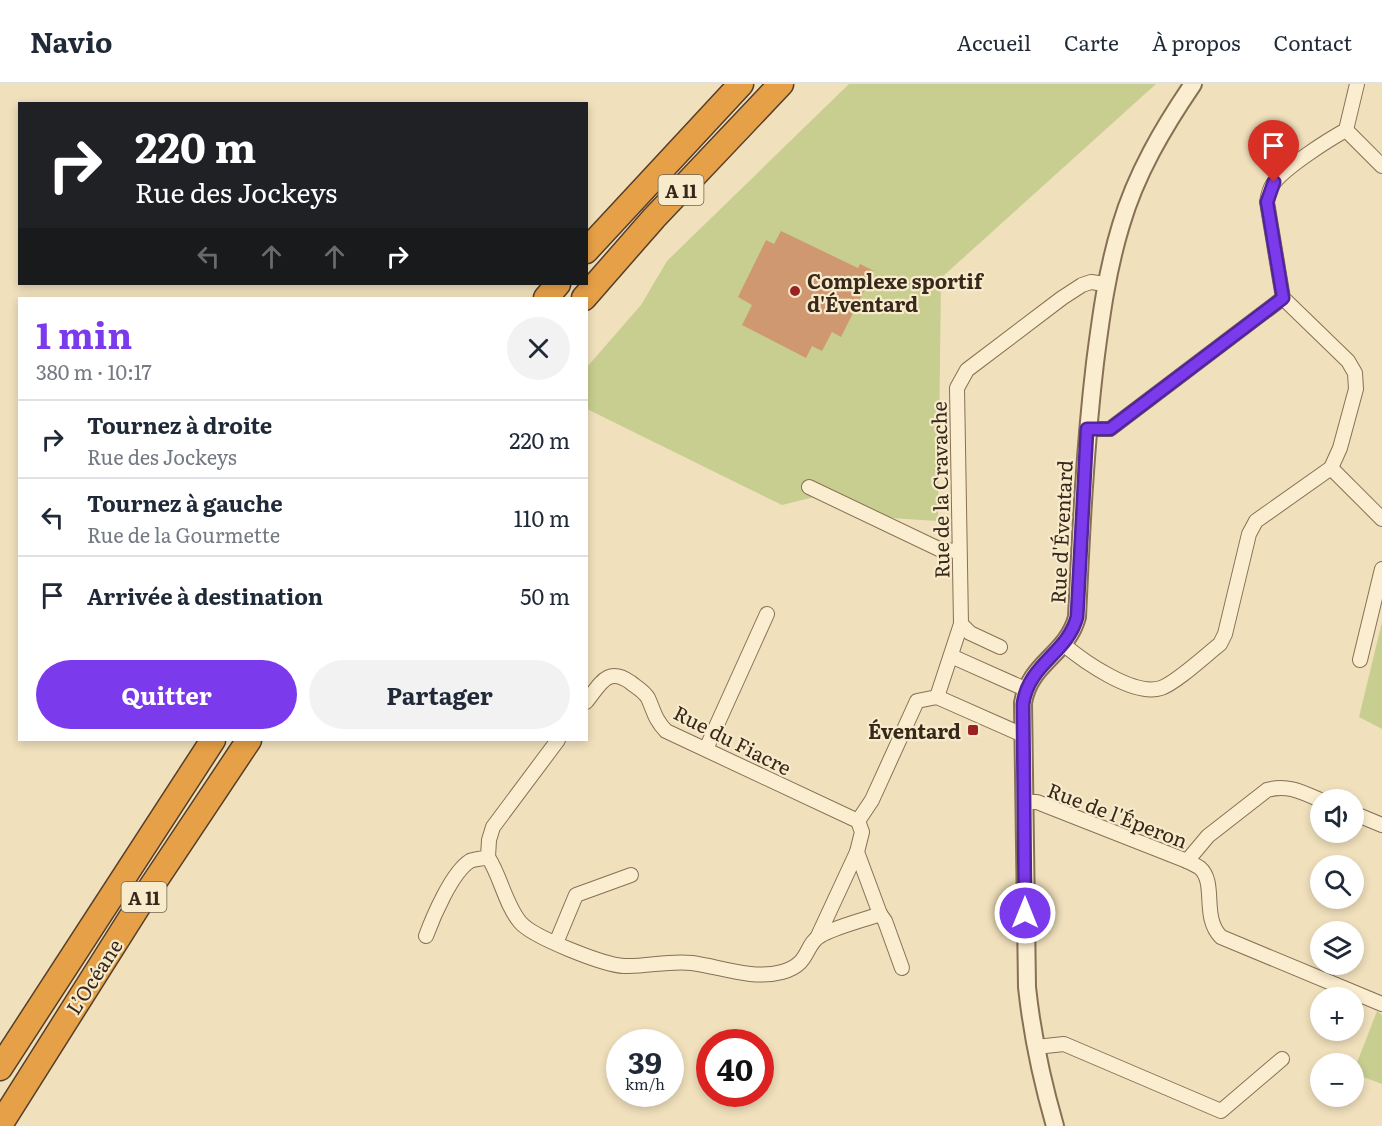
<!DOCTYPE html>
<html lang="fr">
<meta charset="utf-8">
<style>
:root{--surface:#fff;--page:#f2f2f3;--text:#1f2937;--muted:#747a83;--line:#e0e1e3;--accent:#7c3aed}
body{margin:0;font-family:Literata,serif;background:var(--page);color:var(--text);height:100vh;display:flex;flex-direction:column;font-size:22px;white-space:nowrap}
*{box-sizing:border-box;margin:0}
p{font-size:20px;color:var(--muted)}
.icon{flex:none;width:33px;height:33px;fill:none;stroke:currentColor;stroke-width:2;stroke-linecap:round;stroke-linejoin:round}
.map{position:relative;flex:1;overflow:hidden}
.side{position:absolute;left:18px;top:213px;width:570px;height:444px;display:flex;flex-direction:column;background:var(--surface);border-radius:0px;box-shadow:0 3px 9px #0003}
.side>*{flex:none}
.guide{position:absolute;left:18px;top:18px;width:570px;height:183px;border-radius:0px;box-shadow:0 3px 9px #0003;background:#202124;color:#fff;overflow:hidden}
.buttons{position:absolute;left:1310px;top:705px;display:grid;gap:12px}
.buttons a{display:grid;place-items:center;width:54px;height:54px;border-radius:50%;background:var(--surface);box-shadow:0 3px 9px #0003;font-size:30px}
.speed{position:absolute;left:606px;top:945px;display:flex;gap:12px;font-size:30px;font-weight:700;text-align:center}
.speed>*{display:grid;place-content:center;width:78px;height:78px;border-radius:50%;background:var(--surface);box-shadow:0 3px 9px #0003;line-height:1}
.speed small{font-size:15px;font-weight:400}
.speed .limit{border:9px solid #d22;background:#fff;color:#111}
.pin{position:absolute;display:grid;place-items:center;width:51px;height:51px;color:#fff;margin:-62px -26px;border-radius:50% 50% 50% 0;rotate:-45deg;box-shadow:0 0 6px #0007}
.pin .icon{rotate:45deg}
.me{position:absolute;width:66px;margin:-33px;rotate:0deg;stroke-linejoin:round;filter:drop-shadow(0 0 4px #0008)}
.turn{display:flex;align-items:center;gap:21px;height:126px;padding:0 18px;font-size:27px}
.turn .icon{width:78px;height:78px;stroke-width:2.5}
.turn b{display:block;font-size:42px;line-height:51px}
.lanes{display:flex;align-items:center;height:57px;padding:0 18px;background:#0003;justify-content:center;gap:30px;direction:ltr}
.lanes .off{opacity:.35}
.round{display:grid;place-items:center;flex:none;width:63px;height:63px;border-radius:32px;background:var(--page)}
.overview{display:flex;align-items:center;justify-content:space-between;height:102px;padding:0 18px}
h1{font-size:36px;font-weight:700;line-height:45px;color:var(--accent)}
.action{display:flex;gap:12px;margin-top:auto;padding:12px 18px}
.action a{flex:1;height:69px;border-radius:36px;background:var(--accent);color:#fff;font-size:24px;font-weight:700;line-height:69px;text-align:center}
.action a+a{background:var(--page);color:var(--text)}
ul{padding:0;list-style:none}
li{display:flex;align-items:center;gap:18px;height:78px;padding:0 18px;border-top:2px solid var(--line)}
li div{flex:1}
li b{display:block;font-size:22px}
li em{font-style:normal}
header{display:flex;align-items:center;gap:36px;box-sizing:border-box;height:84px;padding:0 30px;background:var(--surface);border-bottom:2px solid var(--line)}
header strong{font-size:28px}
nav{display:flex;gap:33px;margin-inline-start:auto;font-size:21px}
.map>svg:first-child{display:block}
.green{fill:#c7ce90}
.building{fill:#d09870}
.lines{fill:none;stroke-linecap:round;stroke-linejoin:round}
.minor-casing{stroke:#887055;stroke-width:16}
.tertiary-casing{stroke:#887055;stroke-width:20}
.motorway-casing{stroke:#553e2a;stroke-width:27}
.minor{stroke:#fbeed0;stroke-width:14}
.tertiary{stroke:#fbeed0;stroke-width:16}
.motorway{stroke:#e6a047;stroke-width:24}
.route-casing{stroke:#51269a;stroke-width:15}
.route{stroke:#7c3aed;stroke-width:10}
.poi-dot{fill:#9a2223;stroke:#f7ebcc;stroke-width:2}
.labels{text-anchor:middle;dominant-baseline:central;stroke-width:4.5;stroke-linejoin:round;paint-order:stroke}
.shield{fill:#f7ebcc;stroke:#716250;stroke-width:1.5}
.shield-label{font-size:18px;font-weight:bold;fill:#37281b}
.poi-label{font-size:20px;font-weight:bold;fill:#37281b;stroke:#f7ebcc;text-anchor:start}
.street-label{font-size:20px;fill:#37281b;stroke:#f7ebcc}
</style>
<header>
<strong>Navio</strong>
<nav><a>Accueil</a><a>Carte</a><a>À propos</a><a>Contact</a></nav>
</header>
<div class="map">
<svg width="1382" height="1042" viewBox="0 0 1382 1042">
<rect width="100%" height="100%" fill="#f0e0bc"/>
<g class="green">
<polygon points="849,0 1156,0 941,194 938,437 891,434 814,413 782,421 587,325 587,283 641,221 667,177"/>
<polygon points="1382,538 1382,645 1359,633"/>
<polygon points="1377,927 1382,931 1382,1000 1353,989"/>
</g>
<polygon class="building" points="781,147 858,184 860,180 874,187 841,253 832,248 822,267 812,262 806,274 742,241 752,221 738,213 766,156 774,160"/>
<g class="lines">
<g class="minor-casing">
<g id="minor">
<polyline points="1346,46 1382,82"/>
<polyline points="1087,345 1110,345 1283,214"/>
<polyline points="1331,384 1382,435"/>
<polyline points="809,403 941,466 959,467"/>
<path d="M1063,560C1083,577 1134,613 1161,604C1176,599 1206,571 1220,560L1225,550L1249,450L1256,437L1331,384L1340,364L1356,305L1355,289L1348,277L1283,214L1267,118C1268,112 1269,106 1273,100C1284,84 1328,56 1346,46L1357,0"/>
<polyline points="1000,563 970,549 961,540 957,304 967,286 1062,214 1082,201 1091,198 1105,200"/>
<polyline points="951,572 1025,605"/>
<polyline points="1360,576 1382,485"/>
<polyline points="937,613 961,540"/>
<path d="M586,618C600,601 607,582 630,598C636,603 644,607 648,614C654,627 655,636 666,647L858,737"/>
<polyline points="706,665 767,530"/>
<path d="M1024,718H1037L1187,777C1191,779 1196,781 1200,784C1217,799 1201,833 1221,853L1382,920"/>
<polyline points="1353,729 1382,741"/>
<polyline points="858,737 872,716 917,617 937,613 1023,651"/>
<path d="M488,773C501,793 505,820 520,838C532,853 604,881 624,882C647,883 669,876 692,879C721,883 753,896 782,888C811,880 804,861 820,852C832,844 864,836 880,830L857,768L862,748L858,737"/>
<path d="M1187,777L1208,752L1267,706C1287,700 1302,708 1320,716"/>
<polyline points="880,830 885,837 902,884"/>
<path d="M426,852C433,833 452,788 470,777C475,775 482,775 488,773L489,756L493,743L558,656"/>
<polyline points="818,852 857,768"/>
<polyline points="556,859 576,811 631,791"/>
<polyline points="1036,963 1064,960 1221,1027 1282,975"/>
</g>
</g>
<g class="tertiary-casing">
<path id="tertiary" d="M1055,1042C1042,997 1032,950 1027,903L1023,619C1029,579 1067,571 1077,533C1081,448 1085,364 1095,279C1101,232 1107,187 1121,141C1136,90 1163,44 1193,0"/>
</g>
<g class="motorway-casing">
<g id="motorway">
<polyline points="586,167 741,0"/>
<polyline points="546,214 558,200"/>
<polyline points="584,214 654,134 781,0"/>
<polyline points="0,984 213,656"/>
<polyline points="0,1041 137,824 249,656"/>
</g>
</g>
<use href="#minor" class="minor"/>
<use href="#tertiary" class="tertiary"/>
<use href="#motorway" class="motorway"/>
</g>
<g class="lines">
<g class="route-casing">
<path id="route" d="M1025,829L1023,620C1029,579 1067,570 1077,533L1087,345H1110L1283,214L1267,118L1274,98"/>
</g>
<use href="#route" class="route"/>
</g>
<g class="poi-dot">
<circle cx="795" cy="207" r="6"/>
<rect x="967" y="640" width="12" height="12" rx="3"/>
</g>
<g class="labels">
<g class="shield">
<rect x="658.5" y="91" width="45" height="30" rx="4.5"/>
<rect x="121.5" y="798" width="45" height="30" rx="4.5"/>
</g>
<g class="shield-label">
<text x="681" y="106">A 11</text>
<text x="144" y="813">A 11</text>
</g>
<g class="poi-label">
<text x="807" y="196">Complexe sportif<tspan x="807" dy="23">d'Éventard</tspan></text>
<text x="961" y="646" text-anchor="end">Éventard</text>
</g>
<g class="street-label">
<text transform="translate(939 406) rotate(-91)">Rue de la Cravache</text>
<text transform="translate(1060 448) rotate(-87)">Rue d'Éventard</text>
<text transform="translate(733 655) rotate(27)">Rue du Fiacre</text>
<text transform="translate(1118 730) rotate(21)">Rue de l'Éperon</text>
<text transform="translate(93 892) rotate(-57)">L’Océane</text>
</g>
</g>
</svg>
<div class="buttons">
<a><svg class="icon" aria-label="sound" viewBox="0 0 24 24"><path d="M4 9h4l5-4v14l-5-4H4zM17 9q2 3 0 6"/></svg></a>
<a><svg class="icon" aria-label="search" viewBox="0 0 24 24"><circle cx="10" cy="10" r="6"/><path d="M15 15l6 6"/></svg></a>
<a><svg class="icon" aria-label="layers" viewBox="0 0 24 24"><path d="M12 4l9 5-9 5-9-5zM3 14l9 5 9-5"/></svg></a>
<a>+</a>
<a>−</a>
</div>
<div class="speed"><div>39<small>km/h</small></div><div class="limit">40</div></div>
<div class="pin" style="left:1274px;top:98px;background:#d93025"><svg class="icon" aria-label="arrive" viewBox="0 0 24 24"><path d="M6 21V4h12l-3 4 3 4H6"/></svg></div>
<svg class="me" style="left:1025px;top:829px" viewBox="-20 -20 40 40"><circle r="17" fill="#7c3aed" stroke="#fff" stroke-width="3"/><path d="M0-11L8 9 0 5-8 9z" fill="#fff"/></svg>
<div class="guide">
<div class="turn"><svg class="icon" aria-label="right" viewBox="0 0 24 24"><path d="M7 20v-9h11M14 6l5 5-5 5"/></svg><div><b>220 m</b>Rue des Jockeys</div></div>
<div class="lanes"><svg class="icon off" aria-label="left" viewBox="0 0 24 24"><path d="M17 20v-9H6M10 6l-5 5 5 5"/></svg><svg class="icon off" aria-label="ahead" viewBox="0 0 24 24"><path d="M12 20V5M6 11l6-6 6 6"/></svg><svg class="icon off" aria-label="ahead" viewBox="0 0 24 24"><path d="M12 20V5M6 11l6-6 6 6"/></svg><svg class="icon" aria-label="right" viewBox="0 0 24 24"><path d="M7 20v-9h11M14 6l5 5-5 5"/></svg></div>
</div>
<section class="side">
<div class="overview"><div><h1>1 min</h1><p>380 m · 10:17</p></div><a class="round"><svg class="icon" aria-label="close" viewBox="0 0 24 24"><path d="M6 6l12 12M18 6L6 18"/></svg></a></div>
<ul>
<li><svg class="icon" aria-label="right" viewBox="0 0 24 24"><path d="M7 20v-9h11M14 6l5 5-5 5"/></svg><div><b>Tournez à droite</b><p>Rue des Jockeys</p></div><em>220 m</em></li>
<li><svg class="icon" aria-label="left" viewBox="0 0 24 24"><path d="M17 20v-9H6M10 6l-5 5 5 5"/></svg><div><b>Tournez à gauche</b><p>Rue de la Gourmette</p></div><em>110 m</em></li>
<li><svg class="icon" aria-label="arrive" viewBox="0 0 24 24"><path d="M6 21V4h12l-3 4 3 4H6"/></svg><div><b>Arrivée à destination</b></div><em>50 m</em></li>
</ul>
<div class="action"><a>Quitter</a><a>Partager</a></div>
</section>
</div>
